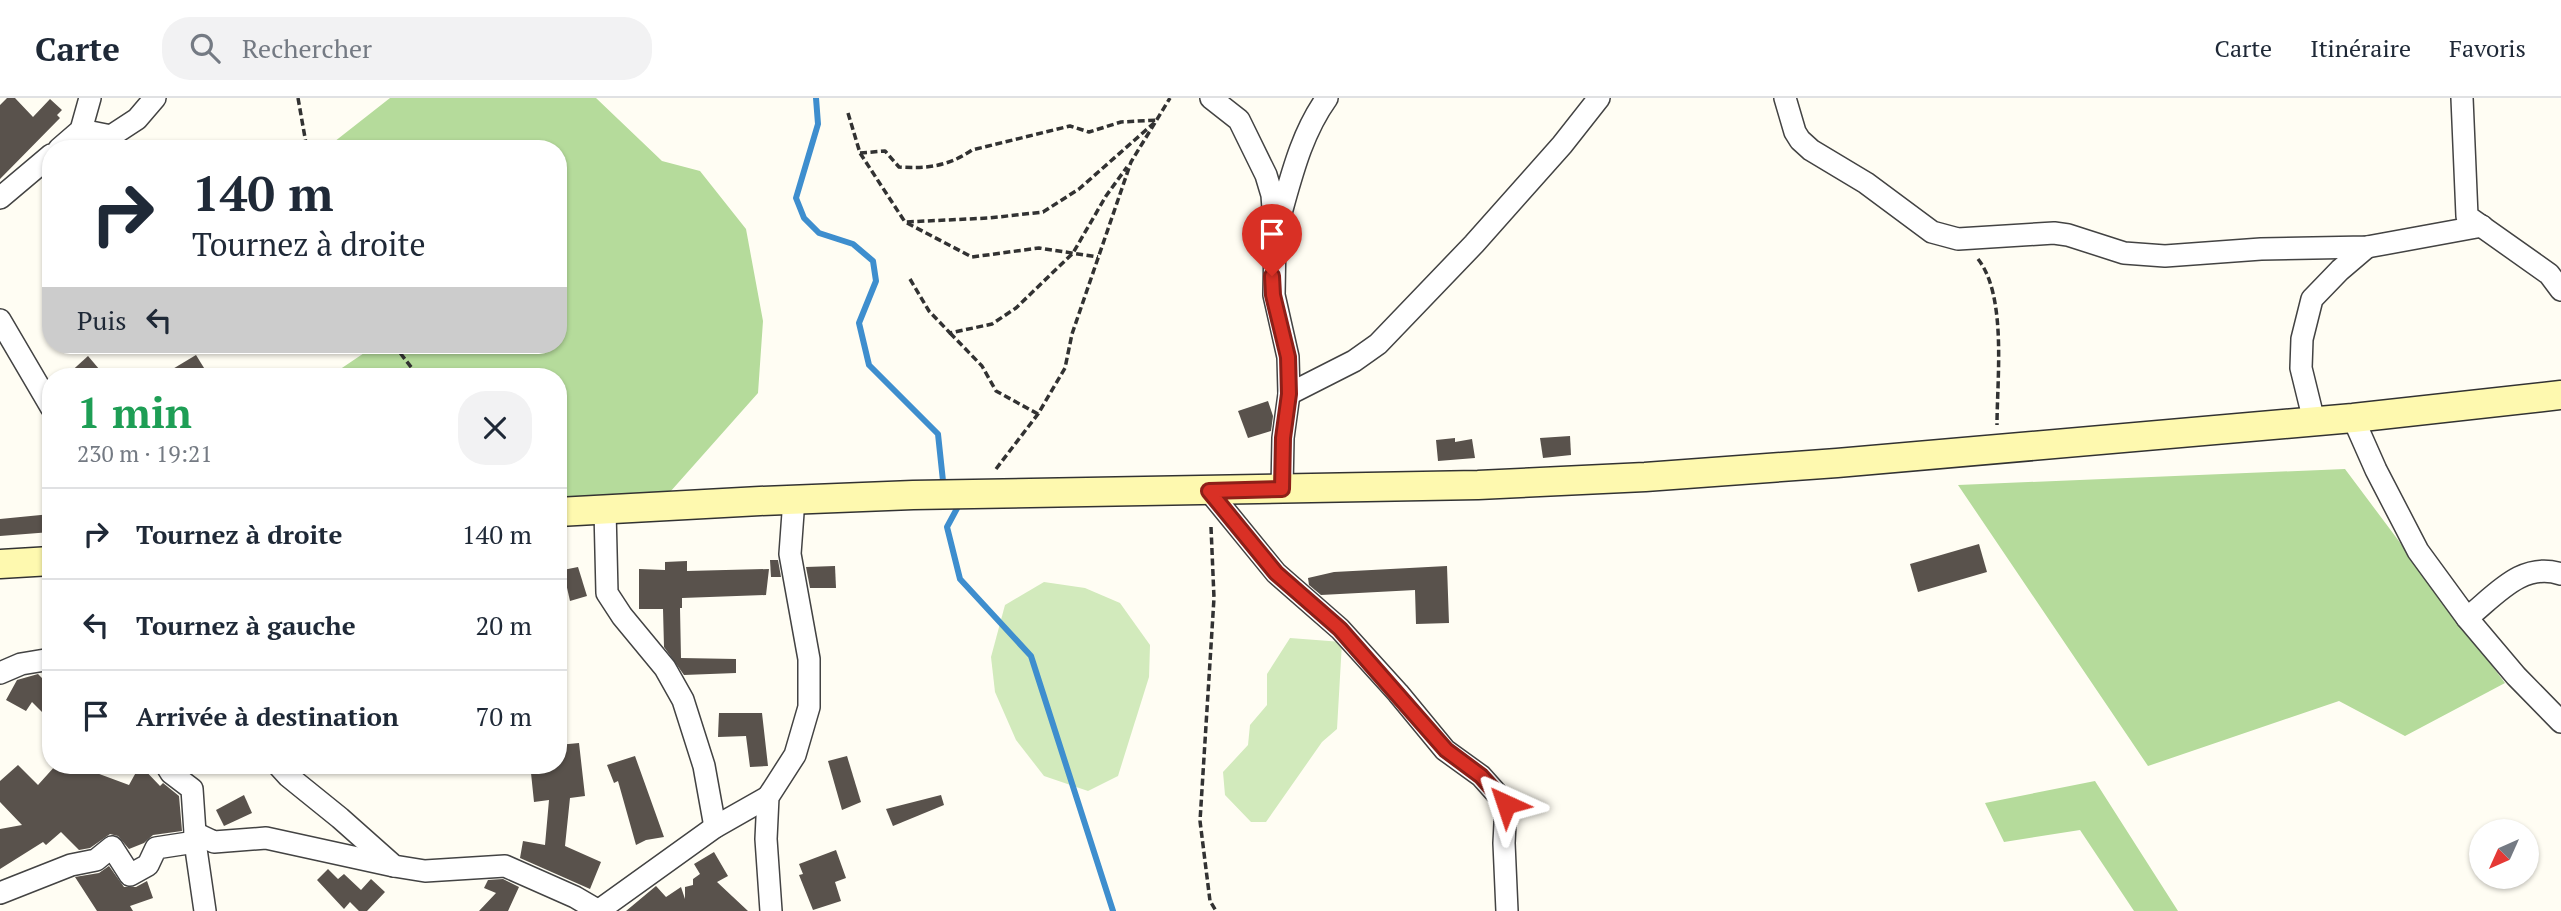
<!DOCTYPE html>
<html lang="fr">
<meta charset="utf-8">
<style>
:root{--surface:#fff;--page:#f2f2f3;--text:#1f2937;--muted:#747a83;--line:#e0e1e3}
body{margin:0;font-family:"PT Serif",serif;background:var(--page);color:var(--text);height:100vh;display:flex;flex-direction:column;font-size:26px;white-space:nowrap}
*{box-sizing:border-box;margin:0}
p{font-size:23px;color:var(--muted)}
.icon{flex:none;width:38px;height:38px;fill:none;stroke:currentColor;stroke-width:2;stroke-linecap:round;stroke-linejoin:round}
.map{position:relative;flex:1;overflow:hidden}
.details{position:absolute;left:42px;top:270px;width:525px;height:406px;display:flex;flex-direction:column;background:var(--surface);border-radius:28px;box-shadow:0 2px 5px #0004}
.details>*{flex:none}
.hud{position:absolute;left:42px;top:42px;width:525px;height:214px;border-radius:28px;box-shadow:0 2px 5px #0004;background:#fff;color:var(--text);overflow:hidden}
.needle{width:46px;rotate:225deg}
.buttons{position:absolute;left:2469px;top:721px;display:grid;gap:14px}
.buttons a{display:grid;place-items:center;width:70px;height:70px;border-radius:50%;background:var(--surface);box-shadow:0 2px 5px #0004;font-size:35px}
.pin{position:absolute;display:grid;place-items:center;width:60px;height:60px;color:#fff;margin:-72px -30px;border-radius:50% 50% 50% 0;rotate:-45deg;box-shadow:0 0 7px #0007}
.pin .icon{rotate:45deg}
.me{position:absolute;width:77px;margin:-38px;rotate:318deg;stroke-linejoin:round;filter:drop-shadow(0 0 5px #0008)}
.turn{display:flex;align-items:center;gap:24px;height:147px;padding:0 35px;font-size:32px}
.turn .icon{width:91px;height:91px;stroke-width:2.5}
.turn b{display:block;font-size:49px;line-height:60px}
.then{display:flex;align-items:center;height:66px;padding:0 35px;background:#0003;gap:14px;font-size:26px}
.round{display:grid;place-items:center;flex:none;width:74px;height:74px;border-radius:28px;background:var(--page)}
.head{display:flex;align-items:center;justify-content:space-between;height:119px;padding:0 35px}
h1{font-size:42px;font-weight:600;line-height:52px;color:#1e9e55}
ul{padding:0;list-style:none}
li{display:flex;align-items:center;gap:21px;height:91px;padding:0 35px;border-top:2px solid var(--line)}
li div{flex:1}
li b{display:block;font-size:26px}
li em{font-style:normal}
header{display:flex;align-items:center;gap:42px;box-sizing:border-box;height:98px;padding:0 35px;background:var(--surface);border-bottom:2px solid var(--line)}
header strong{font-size:33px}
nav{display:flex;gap:38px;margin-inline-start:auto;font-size:24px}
.search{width:490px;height:63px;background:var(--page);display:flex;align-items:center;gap:18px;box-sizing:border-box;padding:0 24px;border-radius:28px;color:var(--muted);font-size:26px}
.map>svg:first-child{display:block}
.green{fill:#d2eabc}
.forest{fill:#b5db9b}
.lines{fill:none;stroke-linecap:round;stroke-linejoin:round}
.stream{stroke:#3e8ece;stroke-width:6}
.building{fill:#59524c}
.street-casing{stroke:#434343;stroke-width:24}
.secondary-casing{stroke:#323232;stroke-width:31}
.path{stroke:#323232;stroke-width:3.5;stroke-dasharray:7 3.5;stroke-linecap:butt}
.street{stroke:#fff;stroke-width:21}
.secondary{stroke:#fef9af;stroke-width:28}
.route-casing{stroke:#8d1f18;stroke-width:18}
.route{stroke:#d93025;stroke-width:12}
</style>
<header>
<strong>Carte</strong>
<div class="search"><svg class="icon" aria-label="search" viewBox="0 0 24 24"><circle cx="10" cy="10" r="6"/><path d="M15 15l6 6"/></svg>Rechercher</div>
<nav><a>Carte</a><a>Itinéraire</a><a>Favoris</a></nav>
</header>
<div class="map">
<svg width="2561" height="813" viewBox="0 0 2561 813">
<rect width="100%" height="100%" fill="#fffdf3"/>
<g class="green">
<polygon points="1044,484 1085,490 1120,505 1150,547 1149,579 1118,678 1088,693 1044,678 1016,642 995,594 991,559 1005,507"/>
<polygon points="1290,540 1342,544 1337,631 1322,644 1266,724 1251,724 1225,697 1223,674 1248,647 1250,627 1267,607 1267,576"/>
</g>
<g class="forest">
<polygon points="390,0 596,0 662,63 700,73 746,131 763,223 758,295 654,412 558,415 558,278 335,278 333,276 376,247 558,247 558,51 325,51"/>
<polygon points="2345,371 2505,585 2405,638 2339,603 2148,668 1958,387"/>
<polygon points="2095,683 2178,813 2134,813 2080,732 2004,744 1985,705"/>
</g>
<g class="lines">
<g class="stream">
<polyline points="816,0 818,26 796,100 804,120 819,135 853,146 873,163 876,183 859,225 869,267 938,336 943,383 948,386"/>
<polyline points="961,403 947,429 960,481 1031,558 1113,813"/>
</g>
</g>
<g class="building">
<polygon points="7,0 15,0 33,19 50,1 62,12 57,17 60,20 0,81 0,7"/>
<polygon points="196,257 209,278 161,278"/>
<polygon points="88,258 105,278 66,278"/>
<polygon points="1268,303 1273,318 1271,333 1248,340 1238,313"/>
<polygon points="1570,338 1571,357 1543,360 1540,340"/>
<polygon points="1455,340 1455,344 1472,341 1475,360 1438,363 1436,342"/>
<polygon points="51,416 51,434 0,438 0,421"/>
<polygon points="1979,446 1987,474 1918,494 1910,466"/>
<polygon points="770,462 778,462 781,479 771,479"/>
<polygon points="687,463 687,473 769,471 766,497 682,500 682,510 680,510 681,560 736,561 736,575 684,577 664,549 663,511 639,511 639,471 665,472 665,464"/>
<polygon points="835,468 836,490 810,490 806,469"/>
<polygon points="1447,468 1449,525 1416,526 1415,492 1321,497 1309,487 1308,480 1334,474"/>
<polygon points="578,469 587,498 570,503 563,472"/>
<polygon points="38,576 51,589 51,623 32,604 26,613 6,602 17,582"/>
<polygon points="719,615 762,615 768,668 750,669 746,638 718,639"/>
<polygon points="579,645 585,698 570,700 565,748 601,764 590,791 520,760 523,743 545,747 549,702 534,704 531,675 538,674 537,669 558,667 558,647"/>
<polygon points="635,658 664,739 646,742 636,747 618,683 614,685 607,667"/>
<polygon points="847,658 861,704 842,712 828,663"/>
<polygon points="18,667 38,687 56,667 75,667 129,687 140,667 160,688 163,685 179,698 182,733 153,737 144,745 129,751 118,738 110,736 90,750 79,752 61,734 46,747 43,744 0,771 0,731 22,727 0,704 0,683"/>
<polygon points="244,697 252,715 224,728 216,712"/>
<polygon points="941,697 944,707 893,728 886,711"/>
<polygon points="836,752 846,780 835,784 841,803 813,812 799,777 803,776 799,766"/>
<polygon points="714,754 728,778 717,784 748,813 626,813 656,788 666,799 681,789 685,801 685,789 693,787 693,781 700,776 694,766"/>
<polygon points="109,768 124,789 136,789 147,783 153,800 130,808 133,813 97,813 75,779 99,775"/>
<polygon points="328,771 338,781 344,776 361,792 371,781 385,794 367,813 359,813 350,804 344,811 317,782"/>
<polygon points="503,781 519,789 508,813 479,813 496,795 484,790 488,782"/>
</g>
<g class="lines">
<g class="street-casing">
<g id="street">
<polyline points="1211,0 1239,22 1266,77 1272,97 1275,138 1274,197 1288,259 1289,296 1283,340 1282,391"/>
<polyline points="1785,0 1795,34 1800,42 1811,52 1866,85 1932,134 1958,141 2054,135 2068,137 2124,155 2165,158 2261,151 2367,149 2482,128"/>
<polyline points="2462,0 2467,118 2549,176 2561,192"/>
<polyline points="81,32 111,38 137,21 155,0"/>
<polyline points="59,51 81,32 90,0"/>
<polyline points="0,100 51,57"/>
<path d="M1279,122C1291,80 1301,36 1327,0"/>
<polyline points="0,222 51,309"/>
<polyline points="1289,296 1354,263 1378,246 1474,146 1562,47 1599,0"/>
<polyline points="2353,320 2376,372 2418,453 2467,520 2516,578 2561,624"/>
<polyline points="2314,323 2301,270 2302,241 2312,201 2340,172 2367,149"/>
<polyline points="1209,393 1276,475 1340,531 1398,595 1445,652 1481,678 1506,706 1504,745 1507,813"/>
<polyline points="605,412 607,495 622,518 665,570 683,602 704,668 715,729"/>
<path d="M2467,520C2496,497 2522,463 2561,476"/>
<polyline points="0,575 21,566 51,561"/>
<polyline points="166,667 171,675 192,691 195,735"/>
<polyline points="278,667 288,678 340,720 394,768 425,773 505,768 575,799 599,813"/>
<polyline points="195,744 205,813"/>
<polyline points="0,795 71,767 96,762 112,749 130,777 148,767 156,750 195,744 195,735 214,744 266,740 394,768"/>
<polyline points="598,813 715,729 768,699"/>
<polyline points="771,813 766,741 768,699 795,657 809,609 809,561 790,456 794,401"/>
</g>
</g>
<g class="secondary-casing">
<g id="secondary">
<polyline points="558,414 760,403 913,397 1478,387 1645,379 1837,365 2353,320 2561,297"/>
<polyline points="0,466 51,463"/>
</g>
</g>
<g class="path">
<polyline points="298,0 307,51"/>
<polyline points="848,15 860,55 905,124 989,120 1043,114 1079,91 1154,25"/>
<path d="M860,55L885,53L899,69C927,71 949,68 972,52L1070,28L1089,34L1121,24L1158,22"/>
<polyline points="907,125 972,159 1039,150 1098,159"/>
<path d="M1978,161C2007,198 1997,280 1997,327"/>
<polyline points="910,181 929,213 950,235 992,226 1016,210 1073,155 1106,98 1127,69"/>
<polyline points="950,235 982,268 996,293 1038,316"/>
<polyline points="394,247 418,278"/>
<polyline points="996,371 1038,316 1065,270 1072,236 1131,64 1170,0"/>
<polyline points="1211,429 1214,500 1200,723 1210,803 1216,813"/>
</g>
<use href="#street" class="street"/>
<use href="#secondary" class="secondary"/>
</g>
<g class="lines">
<g class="route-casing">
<polyline id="route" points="1272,178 1273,197 1288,259 1289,296 1283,340 1282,391 1209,393 1276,475 1340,531 1446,652 1481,678 1506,706"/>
</g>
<use href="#route" class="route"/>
</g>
</svg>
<div class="buttons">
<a><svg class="needle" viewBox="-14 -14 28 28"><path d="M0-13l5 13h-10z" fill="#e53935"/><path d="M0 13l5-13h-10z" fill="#747a83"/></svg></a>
</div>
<div class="pin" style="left:1272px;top:178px;background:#d93025"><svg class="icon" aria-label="arrive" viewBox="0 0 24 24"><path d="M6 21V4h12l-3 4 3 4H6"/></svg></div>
<svg class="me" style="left:1506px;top:706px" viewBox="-20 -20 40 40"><path d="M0-17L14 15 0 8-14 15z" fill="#d93025" stroke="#fff" stroke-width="4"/></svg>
<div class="hud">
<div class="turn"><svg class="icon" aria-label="right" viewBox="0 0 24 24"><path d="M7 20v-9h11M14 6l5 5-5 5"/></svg><div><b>140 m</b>Tournez à droite</div></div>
<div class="then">Puis<svg class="icon" aria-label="left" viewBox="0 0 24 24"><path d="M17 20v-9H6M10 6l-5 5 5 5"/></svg></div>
</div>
<section class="details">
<div class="head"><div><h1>1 min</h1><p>230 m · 19:21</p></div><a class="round"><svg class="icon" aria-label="close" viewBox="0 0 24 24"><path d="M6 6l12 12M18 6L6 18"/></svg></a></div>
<ul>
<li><svg class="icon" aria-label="right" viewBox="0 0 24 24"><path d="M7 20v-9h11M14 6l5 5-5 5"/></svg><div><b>Tournez à droite</b></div><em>140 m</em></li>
<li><svg class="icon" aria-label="left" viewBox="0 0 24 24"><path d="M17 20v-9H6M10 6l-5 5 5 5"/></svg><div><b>Tournez à gauche</b></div><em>20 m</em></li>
<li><svg class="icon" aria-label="arrive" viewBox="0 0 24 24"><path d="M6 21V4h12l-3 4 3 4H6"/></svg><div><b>Arrivée à destination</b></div><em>70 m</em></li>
</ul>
</section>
</div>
